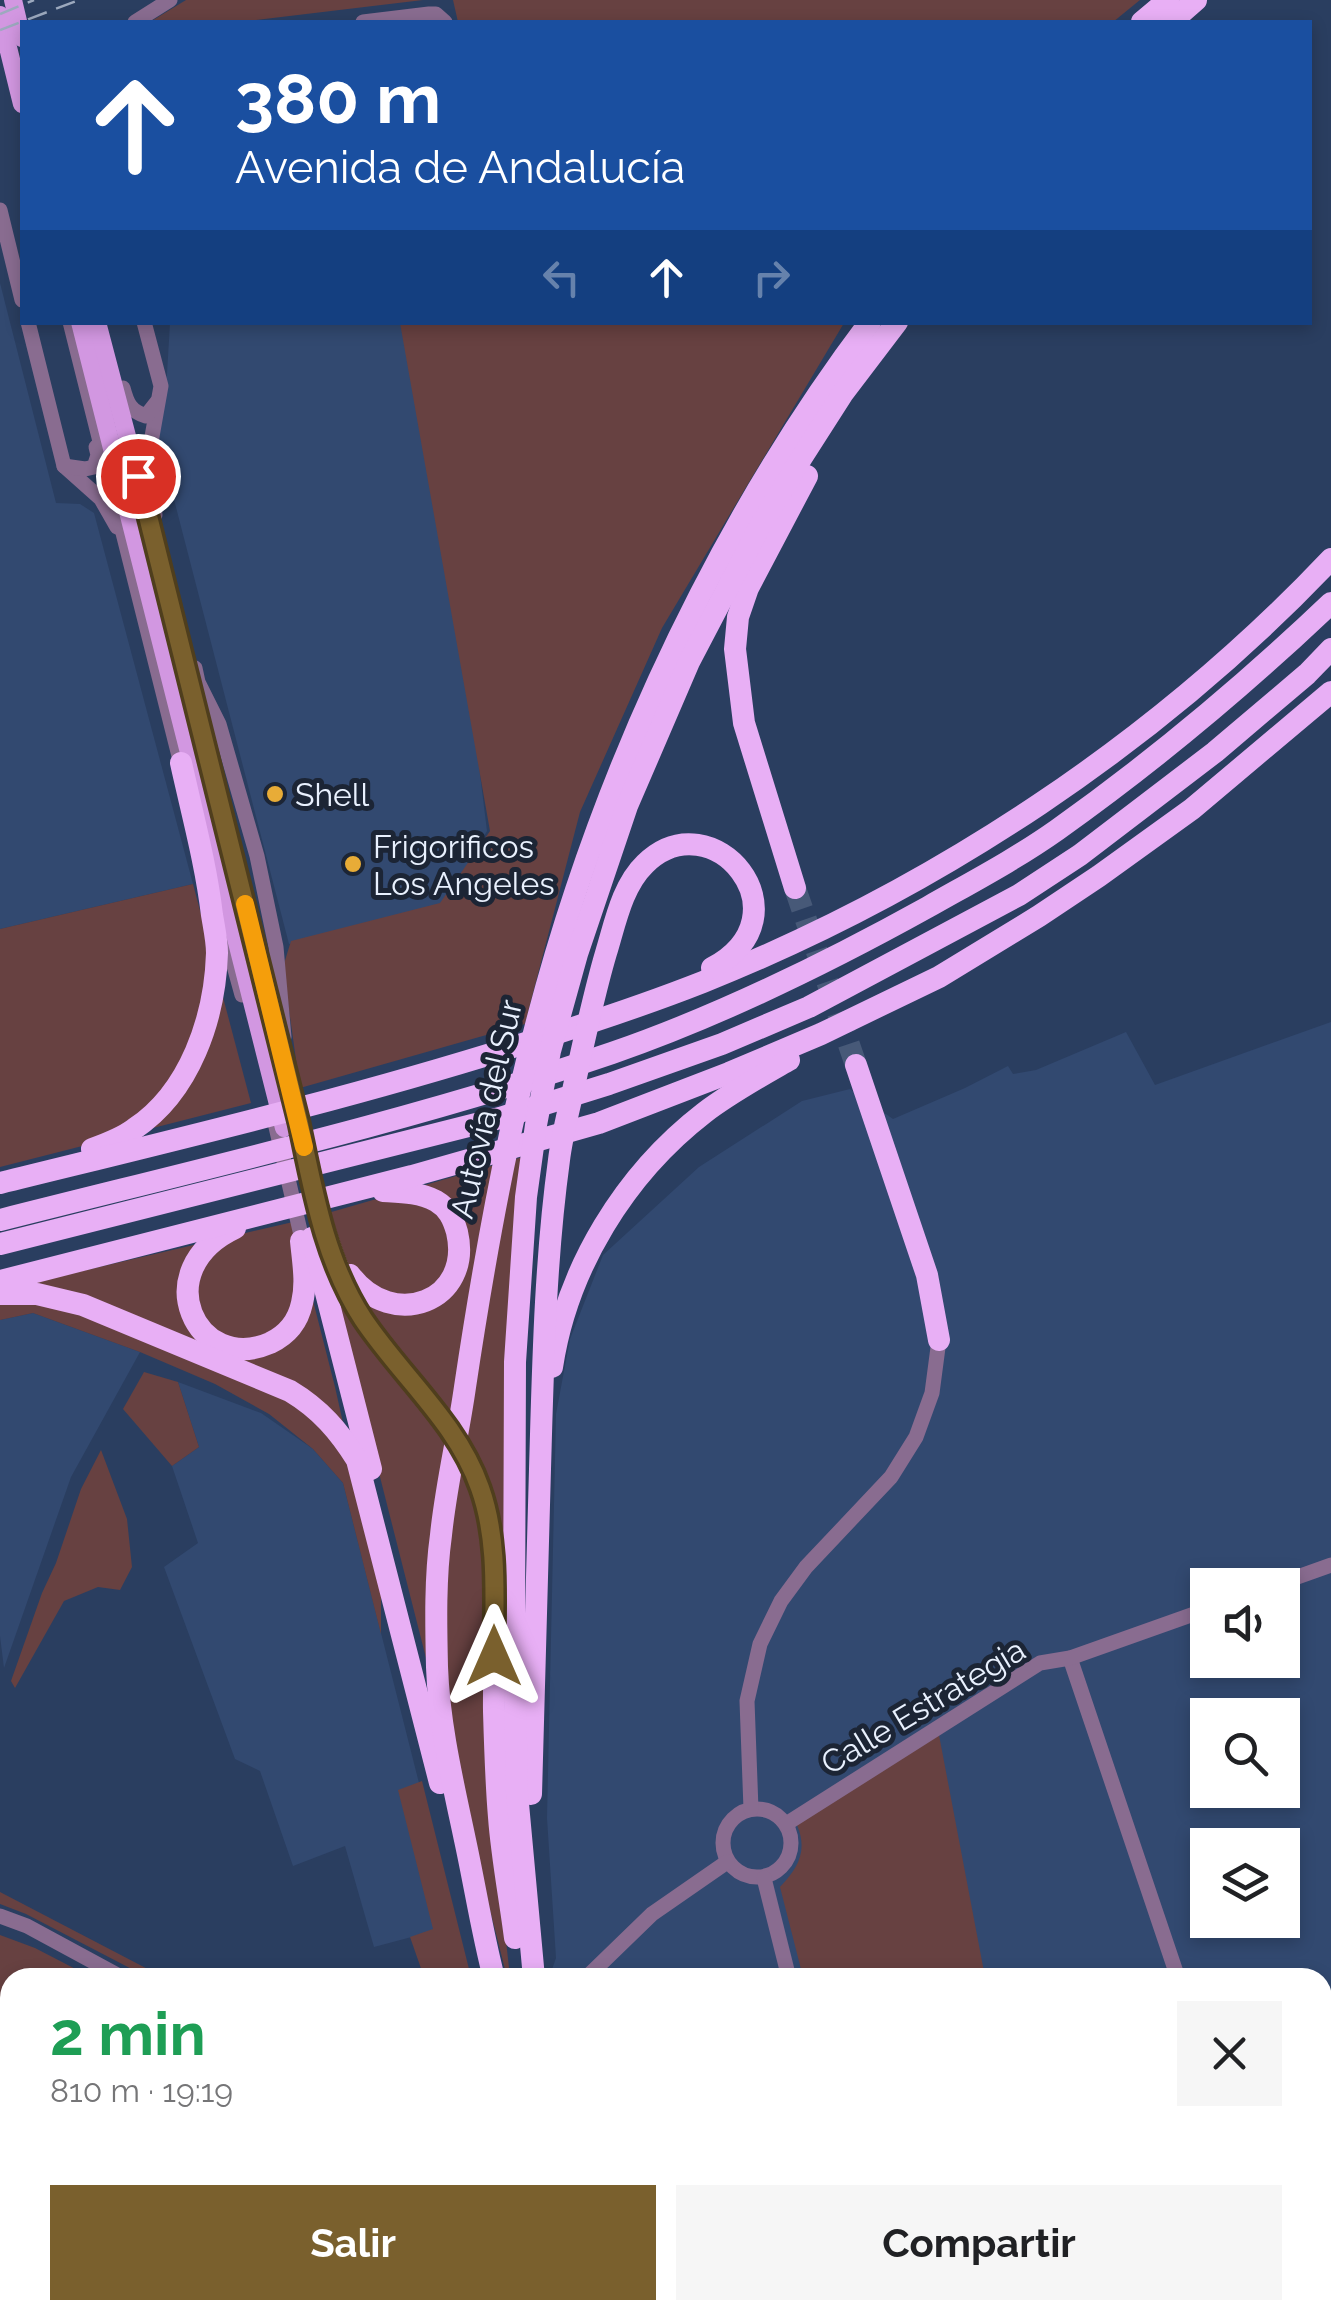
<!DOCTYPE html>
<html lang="es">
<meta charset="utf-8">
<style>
:root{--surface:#fff;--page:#f6f6f6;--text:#202124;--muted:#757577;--accent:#7a602d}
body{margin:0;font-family:Raleway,sans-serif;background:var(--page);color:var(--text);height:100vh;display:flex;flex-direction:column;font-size:38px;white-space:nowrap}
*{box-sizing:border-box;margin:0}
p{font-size:32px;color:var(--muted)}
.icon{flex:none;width:55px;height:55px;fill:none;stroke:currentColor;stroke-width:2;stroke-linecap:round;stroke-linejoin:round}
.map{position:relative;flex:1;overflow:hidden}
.sheet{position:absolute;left:0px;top:1968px;width:1332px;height:352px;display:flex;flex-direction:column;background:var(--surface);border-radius:30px 30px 0 0;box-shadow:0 5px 15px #0003}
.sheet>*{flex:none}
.guide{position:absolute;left:20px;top:20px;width:1292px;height:305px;border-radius:0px;box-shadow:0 5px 15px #0003;background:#1a4fa0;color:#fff;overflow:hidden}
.controls{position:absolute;left:1190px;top:1568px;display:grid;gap:20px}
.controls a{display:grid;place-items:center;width:110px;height:110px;border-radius:0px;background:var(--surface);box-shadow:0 5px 15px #0003;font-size:50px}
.pin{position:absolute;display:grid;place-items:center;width:85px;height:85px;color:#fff;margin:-42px;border:5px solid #fff;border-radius:50%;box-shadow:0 2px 10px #0007}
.me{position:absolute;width:110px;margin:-55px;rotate:0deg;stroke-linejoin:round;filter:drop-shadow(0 0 8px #0008)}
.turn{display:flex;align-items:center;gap:35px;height:210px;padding:0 50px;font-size:45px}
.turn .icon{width:130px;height:130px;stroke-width:2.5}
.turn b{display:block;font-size:70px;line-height:85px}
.lanes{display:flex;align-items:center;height:95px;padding:0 50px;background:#0003;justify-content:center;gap:50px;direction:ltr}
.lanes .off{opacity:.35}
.round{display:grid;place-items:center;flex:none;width:105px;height:105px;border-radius:0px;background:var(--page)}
.overview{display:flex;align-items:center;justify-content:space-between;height:170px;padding:0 50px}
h1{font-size:60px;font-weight:700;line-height:75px;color:#1e9e55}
.action{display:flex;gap:20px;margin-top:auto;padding:20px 50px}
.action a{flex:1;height:115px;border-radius:0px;background:var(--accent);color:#fff;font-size:40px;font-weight:700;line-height:115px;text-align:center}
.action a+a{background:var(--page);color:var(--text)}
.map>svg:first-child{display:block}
.built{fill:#324970;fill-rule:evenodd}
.green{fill:#674141}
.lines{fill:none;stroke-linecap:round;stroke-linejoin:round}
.highway-tunnel{stroke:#475978;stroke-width:22;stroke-dasharray:22 11;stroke-linecap:butt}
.minor{stroke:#896c90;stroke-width:15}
.major{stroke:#d297e1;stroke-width:18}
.highway{stroke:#e8aff5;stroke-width:22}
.rail{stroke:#9ca9be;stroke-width:2.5;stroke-dasharray:20 10;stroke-linecap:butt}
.route-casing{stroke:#4f3e1d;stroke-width:25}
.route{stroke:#7a602d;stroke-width:18}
.slow{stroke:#f59e0b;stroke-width:18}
.poi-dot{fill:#e8ac37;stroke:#1c2535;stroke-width:4}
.labels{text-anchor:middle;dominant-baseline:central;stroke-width:10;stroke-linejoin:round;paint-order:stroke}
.poi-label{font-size:32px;fill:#e9f1fe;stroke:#1c2535;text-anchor:start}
.street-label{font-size:32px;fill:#e9f1fe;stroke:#1c2535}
</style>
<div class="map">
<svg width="1331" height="2319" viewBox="0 0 1331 2319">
<rect width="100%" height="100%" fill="#2a3e60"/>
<g class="built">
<polygon points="0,283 56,503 80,504 94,513 193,884 0,929"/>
<polygon points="170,323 408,323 451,538 487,831 441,910 289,944 156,430 167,374"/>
<path d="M1331,1022V2319H627L625,2310H1322V1978H549L556,1958L547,1818L556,1414L570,1339L603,1255L699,1167L802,1101L850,1089L893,1119L965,1088L1008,1066L1013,1074L1036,1070L1126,1032L1155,1085ZM1208,1585H1282V1660H1208ZM1208,1715H1282V1790H1208ZM1208,1845H1282V1920H1208Z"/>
<polygon points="33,1313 140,1352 71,1477 4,1668 0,1636 0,1320"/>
<polygon points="178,1382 261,1413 313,1449 343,1483 419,1783 434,1931 374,1947 345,1846 293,1866 260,1771 235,1759 164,1567 198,1543 172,1466 199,1447"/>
</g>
<g class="green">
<polygon points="186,0 423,0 240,22 150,22"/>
<polygon points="453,0 1140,0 1113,22 458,22"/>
<polygon points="400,323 844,323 662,628 580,812 525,1024 300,1088 283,967 291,941 440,903 490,831"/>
<polygon points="193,884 251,1103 0,1167 0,929"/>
<polygon points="526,1156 507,1599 493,1822 510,1977 507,1977 314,1217"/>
<polygon points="293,1222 335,1387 368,1535 381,1595 381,1634 343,1483 313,1449 269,1414 215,1384 140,1352 33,1313 0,1320 0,1290"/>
<polygon points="144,1372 178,1382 199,1447 172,1466 123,1409"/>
<polygon points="101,1450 127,1519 132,1567 120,1590 98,1587 64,1601 15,1688 11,1681 42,1593 56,1563 81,1489"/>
<path d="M939,1735L985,1977H803L780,1887C798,1868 808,1851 797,1825Z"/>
<polygon points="422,1781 471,1977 424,1977 410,1937 433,1929 398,1790"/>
<polygon points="0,1892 163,1977 147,1977 26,1914 0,1904"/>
<polygon points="0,1935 35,1948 91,1977 10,1978 10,2204 0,2206"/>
<polygon points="117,2310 351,2310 345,2319 119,2319"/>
<polygon points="918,2310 1204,2310 1201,2319 922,2319"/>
</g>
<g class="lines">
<polyline class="highway-tunnel" points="795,888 856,1065"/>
<g class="minor">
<polyline points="135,22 170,0"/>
<polyline points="363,22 429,14 436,14 445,22"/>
<polyline points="0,210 22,300"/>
<polyline points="28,322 64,466 101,499 117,527"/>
<polyline points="70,322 182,768"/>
<polyline points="144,322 161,386 148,459 155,515"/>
<path d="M123,388C127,403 130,411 146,416L157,402"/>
<polyline points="64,466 85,469 94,467 98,455 96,447"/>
<polyline points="195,668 198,682 219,724 257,856 276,947 284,1037"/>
<polyline points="223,926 242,995"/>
<polyline points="273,1114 304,1248"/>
<polyline points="1275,1585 1331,1565"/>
<polyline points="1070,1658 1178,1978"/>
<circle cx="757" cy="1843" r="34"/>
<polyline points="751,1809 747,1701 760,1644 781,1601 806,1567 891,1477 916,1437 932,1393 939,1340"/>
<polyline points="786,1824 1040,1663 1070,1658 1208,1609"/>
<polyline points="764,1878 789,1978"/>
<polyline points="0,1916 27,1926 123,1978"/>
<polyline points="586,1978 652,1914 727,1862"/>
<polyline points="0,2218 10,2216"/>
<polyline points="1322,2291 1331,2287"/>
<polyline points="100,2310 102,2319"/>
<polyline points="369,2310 371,2319"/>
<polyline points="902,2310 906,2319"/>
<polyline points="1273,2310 1278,2319"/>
<polyline points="478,2319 498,2310"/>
<polyline points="1212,2319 1217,2310"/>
</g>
<g class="major">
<polyline points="13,0 22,38"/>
<polyline points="0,15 22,104"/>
<polyline points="80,322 284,1128"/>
<polyline points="97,322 158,554 299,1123"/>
</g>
<g class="highway">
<polyline points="1142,22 1168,0"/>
<polyline points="1171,22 1196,0"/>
<polyline points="795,888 744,723 735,649 738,617 748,588 807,476"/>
<polyline points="856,1065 927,1275 939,1340"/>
<path d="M92,1149C106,1144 122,1138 134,1129C190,1092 215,1018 217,953C217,941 214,927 212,915C206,864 192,813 181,763"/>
<path d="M305,1151C317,1208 331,1266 362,1316C399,1376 459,1422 481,1491C504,1561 493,1639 494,1711C495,1746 496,1782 499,1817C502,1858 510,1898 515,1938"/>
<path d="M0,1183C178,1139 357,1097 532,1041C590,1023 647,1004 703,982C936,889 1158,742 1331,559"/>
<path d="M0,1220C205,1168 412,1121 612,1053C722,1015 827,963 928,907C972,882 1016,859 1057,830C1154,761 1245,685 1331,603"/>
<path d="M235,1228C146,1270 197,1375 270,1343C287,1335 298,1322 302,1303C307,1283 303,1262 301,1241"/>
<polyline points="312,1238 371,1469"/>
<polyline points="0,1244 500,1118 609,1084 722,1044 809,1007 1019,895 1080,855 1215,752 1307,674 1331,649"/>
<path d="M350,1275C393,1332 473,1301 457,1232C453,1218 448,1208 436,1201C419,1192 402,1192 383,1191"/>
<polyline points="0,1281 412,1176 599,1123 729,1073 821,1034 939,977 1039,916 1099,876 1192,809 1331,692"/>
<path d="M0,1294H37L83,1305L290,1391C320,1409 339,1431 357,1460L440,1783"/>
<path d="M552,1367C567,1268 625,1174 704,1113C730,1093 761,1076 789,1060"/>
<path d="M531,1794C534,1686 537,1578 540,1469C543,1366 545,1262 559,1160C562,1135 569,1110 574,1086C584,1041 593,997 606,953C615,924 622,886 645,864C712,798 811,915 712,968"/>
<path d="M494,1978C482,1932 475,1886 465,1840C453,1783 439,1725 437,1667C436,1623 435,1578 441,1535C446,1485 458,1437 465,1387C490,1220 522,1051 576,890C642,692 743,490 870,322"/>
<polyline points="534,1978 517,1793 514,1635 515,1362 526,1197 536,1125 550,1051 577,954 627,806 689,662 759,528 802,457 843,393 897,322"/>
<polyline points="581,2310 583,2319"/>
<polyline points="603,2310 605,2319"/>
</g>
<g class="rail">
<polyline points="0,14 34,0"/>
<polyline points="0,30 79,0"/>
</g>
</g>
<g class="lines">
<g class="route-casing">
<path id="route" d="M138,476L299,1123C313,1190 325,1261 363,1319C401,1376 457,1422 480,1488C499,1541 494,1601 494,1656"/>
</g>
<use href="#route" class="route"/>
<polyline class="slow" points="245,904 304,1147"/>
</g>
<g class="poi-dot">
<circle cx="275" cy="794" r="10"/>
<circle cx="353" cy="864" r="10"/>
</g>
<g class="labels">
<g class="poi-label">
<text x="295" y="794">Shell</text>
<text x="373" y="846">Frigorificos<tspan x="373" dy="37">Los Angeles</tspan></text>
</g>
<g class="street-label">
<text transform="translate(486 1109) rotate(-77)">Autovía del Sur</text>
<text transform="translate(923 1706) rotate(-31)">Calle Estrategia</text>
</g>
</g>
</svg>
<div class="controls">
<a><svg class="icon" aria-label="sound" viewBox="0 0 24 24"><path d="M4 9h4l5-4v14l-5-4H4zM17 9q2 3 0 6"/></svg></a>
<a><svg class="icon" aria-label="search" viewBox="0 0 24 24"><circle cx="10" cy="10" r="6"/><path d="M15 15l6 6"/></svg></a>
<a><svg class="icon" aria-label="layers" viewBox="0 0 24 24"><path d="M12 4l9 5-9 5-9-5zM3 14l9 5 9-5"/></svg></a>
</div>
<div class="pin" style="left:138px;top:476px;background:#d93025"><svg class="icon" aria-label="arrive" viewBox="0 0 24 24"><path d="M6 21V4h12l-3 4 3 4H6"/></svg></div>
<svg class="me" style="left:494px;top:1656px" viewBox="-20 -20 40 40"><path d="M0-17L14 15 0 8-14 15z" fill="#7a602d" stroke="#fff" stroke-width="4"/></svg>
<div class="guide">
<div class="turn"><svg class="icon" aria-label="ahead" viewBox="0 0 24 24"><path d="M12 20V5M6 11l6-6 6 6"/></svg><div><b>380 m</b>Avenida de Andalucía</div></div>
<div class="lanes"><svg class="icon off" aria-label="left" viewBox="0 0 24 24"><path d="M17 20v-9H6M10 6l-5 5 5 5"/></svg><svg class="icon" aria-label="ahead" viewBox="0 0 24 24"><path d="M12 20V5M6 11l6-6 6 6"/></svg><svg class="icon off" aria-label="right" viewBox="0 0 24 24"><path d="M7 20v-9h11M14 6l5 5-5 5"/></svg></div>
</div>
<section class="sheet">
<div class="overview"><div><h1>2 min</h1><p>810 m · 19:19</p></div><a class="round"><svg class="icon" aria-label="close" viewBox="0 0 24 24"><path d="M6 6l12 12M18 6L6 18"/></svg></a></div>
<div class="action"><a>Salir</a><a>Compartir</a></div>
</section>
</div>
